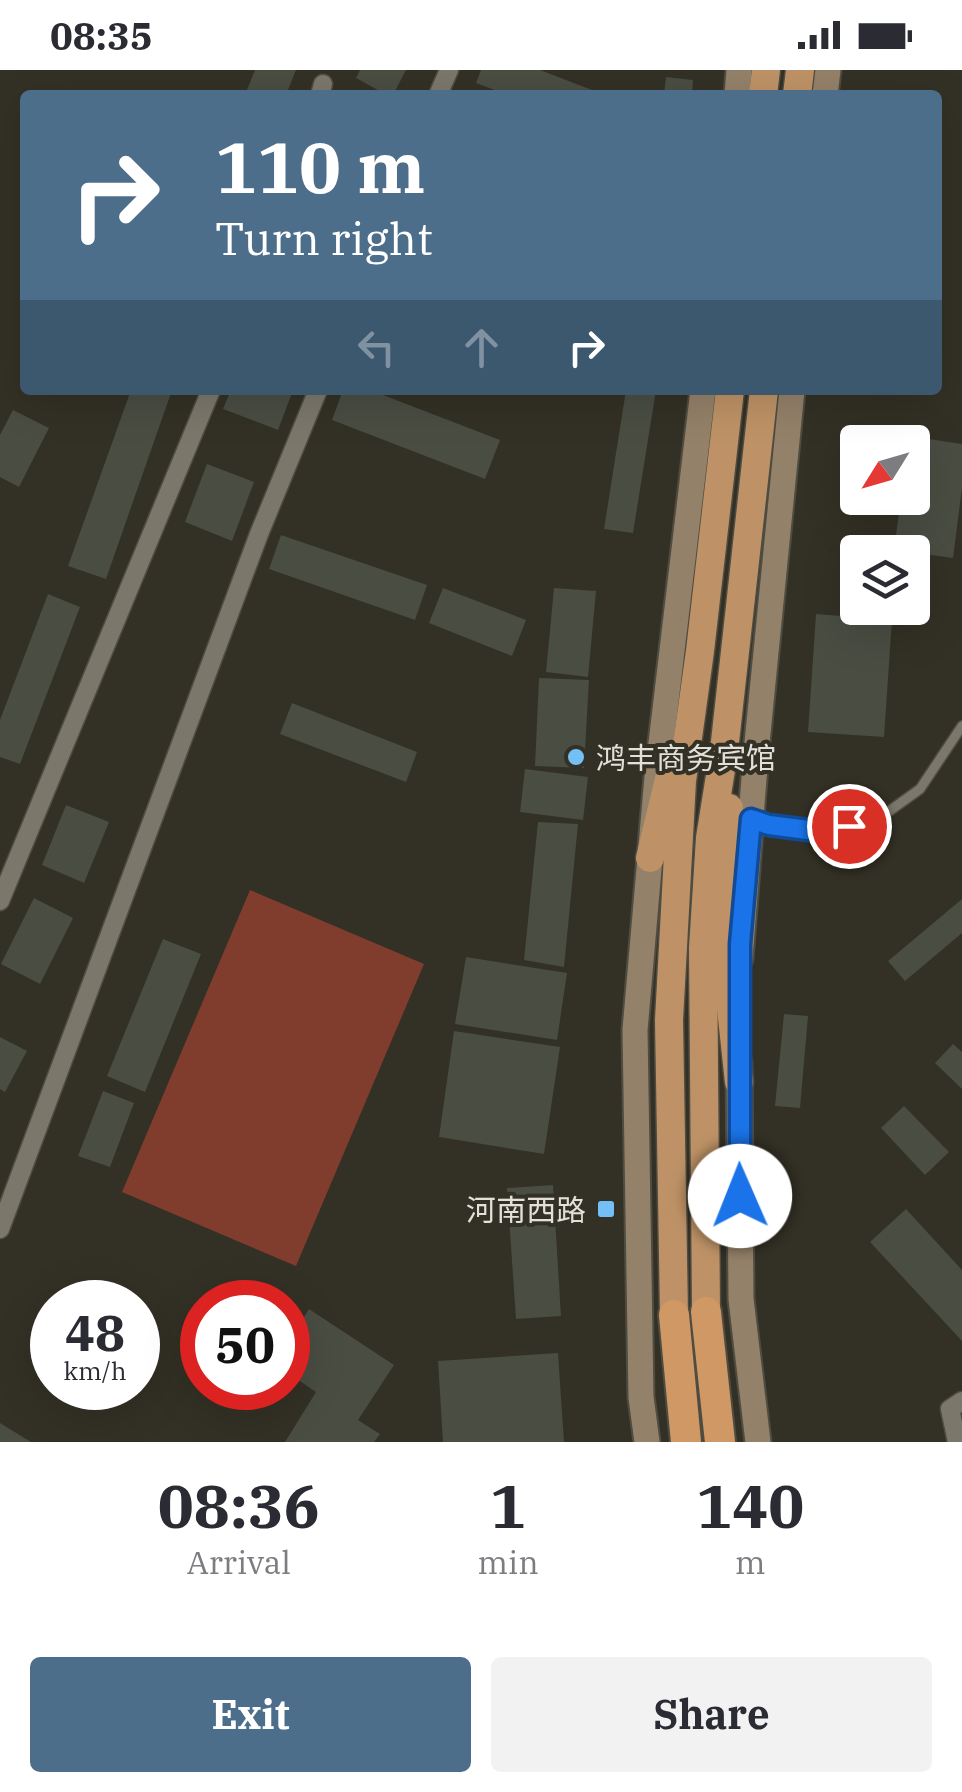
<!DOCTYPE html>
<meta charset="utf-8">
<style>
:root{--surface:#fff;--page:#f2f2f3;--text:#2b2b33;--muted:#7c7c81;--accent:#4c6e8b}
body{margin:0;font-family:"IBM Plex Serif","Noto Sans SC",serif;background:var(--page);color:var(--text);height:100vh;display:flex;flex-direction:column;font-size:38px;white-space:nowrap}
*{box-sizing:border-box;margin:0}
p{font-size:32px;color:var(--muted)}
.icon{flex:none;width:55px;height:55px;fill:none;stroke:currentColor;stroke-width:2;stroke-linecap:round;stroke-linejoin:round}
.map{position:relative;height:1372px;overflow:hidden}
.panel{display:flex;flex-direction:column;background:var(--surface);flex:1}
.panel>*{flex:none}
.banner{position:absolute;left:20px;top:20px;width:922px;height:305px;border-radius:10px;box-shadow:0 10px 40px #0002;background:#4c6e8b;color:#fff;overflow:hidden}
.needle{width:65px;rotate:233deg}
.fabs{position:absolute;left:840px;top:355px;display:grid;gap:20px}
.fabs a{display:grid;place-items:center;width:90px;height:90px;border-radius:10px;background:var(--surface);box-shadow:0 10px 40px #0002;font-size:50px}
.speed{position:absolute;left:30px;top:1210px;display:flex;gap:20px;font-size:50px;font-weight:700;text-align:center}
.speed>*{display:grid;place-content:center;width:130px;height:130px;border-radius:50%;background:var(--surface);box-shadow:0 10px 40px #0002;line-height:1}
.speed small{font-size:25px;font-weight:400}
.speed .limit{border:15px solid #d22;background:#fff;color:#111}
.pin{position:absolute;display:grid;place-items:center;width:85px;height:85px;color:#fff;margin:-42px;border:5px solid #fff;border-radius:50%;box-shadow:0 2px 10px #0007}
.me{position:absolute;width:110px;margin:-55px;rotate:359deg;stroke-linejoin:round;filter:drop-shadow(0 0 8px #0008)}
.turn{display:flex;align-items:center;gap:35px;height:210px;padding:0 30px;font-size:45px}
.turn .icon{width:130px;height:130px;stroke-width:2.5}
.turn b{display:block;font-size:70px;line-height:85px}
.lanes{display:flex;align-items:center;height:95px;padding:0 30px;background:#0003;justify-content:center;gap:50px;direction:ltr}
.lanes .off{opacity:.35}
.eta{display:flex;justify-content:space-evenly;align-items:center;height:170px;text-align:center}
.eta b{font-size:60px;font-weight:700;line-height:70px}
.primary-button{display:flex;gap:20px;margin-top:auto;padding:20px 30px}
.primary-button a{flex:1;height:115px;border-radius:10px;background:var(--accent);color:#fff;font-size:40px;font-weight:700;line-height:115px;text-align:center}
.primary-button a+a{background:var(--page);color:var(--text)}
.status{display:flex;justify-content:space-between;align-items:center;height:70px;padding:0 50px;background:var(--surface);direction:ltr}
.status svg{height:28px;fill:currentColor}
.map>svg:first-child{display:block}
.green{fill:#803d2d}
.building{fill:#494d42}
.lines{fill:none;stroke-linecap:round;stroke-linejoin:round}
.service-casing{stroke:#4f4c42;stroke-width:12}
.minor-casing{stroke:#4f4c42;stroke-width:21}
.secondary-casing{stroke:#4f4c42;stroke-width:29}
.trunk-casing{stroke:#4f4c42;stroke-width:31}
.motorway-casing{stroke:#4f4c42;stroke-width:34}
.service{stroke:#7b776b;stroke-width:9}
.minor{stroke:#7b776b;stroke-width:18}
.secondary{stroke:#948169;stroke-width:25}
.trunk{stroke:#be9266;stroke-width:28}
.motorway{stroke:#cf9864;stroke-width:30}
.route-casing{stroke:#114b97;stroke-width:25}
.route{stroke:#1a73e8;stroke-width:18}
.poi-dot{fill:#74c0f6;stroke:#333025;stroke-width:4}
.labels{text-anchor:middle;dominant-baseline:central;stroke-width:8;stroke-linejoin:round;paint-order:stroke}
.poi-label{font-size:30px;fill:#e2e0d9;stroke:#333025;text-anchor:start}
</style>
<div class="status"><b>08:35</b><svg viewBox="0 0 49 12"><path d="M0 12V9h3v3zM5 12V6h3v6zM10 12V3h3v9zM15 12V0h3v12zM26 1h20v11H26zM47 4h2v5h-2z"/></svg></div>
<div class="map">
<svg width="962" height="1372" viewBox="0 0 962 1372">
<rect width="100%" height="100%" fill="#333025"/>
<polygon class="green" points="250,820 424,894 296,1196 122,1122"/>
<g class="building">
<polygon points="255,0 296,0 286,25 245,25"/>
<polygon points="360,0 406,0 393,25 387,25 356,8"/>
<polygon points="481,0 540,0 605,25 508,25 476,13"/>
<polygon points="666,7 693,10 692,25 664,25"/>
<polygon points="131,320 172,320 106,509 68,496"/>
<polygon points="231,320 293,320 278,360 223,339"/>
<polygon points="343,320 370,320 500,370 485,409 332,350"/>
<polygon points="626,320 656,320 633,463 604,459"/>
<polygon points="13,340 49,358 19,417 0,407 0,365"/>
<polygon points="909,366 962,374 962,418 953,488 894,480 901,428 912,428 912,372 908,372"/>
<polygon points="207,394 254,412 232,471 185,452"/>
<polygon points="281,465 427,515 415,550 269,499"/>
<polygon points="443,518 526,550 512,586 429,553"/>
<polygon points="554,518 596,521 588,607 546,602"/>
<polygon points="48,524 80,537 20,694 0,687 0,650"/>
<polygon points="816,544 892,550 884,667 808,662"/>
<polygon points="539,608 589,610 584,698 535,696"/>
<polygon points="292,633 417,682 406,712 280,664"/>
<polygon points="525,699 588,707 583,750 520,742"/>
<polygon points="66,735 109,752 84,813 42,795"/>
<polygon points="538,752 578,754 564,897 524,890"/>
<polygon points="34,828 73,848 40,914 1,894"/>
<polygon points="962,829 962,863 905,911 888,891"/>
<polygon points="163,869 201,884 145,1022 107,1006"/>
<polygon points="466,887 567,903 557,970 455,954"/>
<polygon points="784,944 808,946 800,1038 775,1036"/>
<polygon points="454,961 560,977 544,1084 439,1067"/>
<polygon points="0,967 27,981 5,1022 0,1019"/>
<polygon points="953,974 962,982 962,1019 935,993"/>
<polygon points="103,1021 134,1033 110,1097 78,1086"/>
<polygon points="904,1036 949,1082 925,1105 881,1058"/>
<polygon points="553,1115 561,1246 516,1249 507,1118"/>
<polygon points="906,1139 962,1200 962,1271 870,1172"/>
<polygon points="309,1239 394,1295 358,1350 380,1364 374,1372 285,1372 316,1322 288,1303 288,1272"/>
<polygon points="558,1283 564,1372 443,1372 438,1291"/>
<polygon points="0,1353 31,1372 0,1372"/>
</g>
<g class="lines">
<g class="service-casing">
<polyline id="service" points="755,751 769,755 824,761 874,752 920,719 962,656"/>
</g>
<g class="minor-casing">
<g id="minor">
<polyline points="320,25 323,14"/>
<polyline points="438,25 449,0"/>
<polyline points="0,831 211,320"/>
<polyline points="0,1159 259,464 318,320"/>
<polyline points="957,1372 950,1339 962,1331"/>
</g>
</g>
<g class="secondary-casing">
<g id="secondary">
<polyline points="737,25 739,0"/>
<polyline points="825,25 828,0"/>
<polyline points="740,888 756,683 792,320"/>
<polyline points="739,993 741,1229 758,1372"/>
<polyline points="647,1372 641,1327 635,960 657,707 703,320"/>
</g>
</g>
<g class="trunk-casing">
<g id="trunk">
<polyline points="763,25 766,0"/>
<polyline points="797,25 800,0"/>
<polyline points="729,738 728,911 739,1012"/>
<polyline points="650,788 669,709"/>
<polyline points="706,1242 703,878 710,768 724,681 764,320"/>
<polyline points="674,1245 669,950 682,711 700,581 730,320"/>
</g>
</g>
<g class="motorway-casing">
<g id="motorway">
<polyline points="706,1242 720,1372"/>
<polyline points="674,1245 686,1372"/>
</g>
</g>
<use href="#service" class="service"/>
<use href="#minor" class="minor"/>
<use href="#secondary" class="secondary"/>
<use href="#trunk" class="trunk"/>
<use href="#motorway" class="motorway"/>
</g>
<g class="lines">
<g class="route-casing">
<polyline id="route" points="740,1126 740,874 751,749 769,755 824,762 849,756"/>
</g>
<use href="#route" class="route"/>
</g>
<g class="poi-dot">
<circle cx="576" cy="687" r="10"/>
<rect x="596" y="1129" width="20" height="20" rx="5"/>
</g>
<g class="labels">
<g class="poi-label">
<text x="596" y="687">鸿丰商务宾馆</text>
<text x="586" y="1139" text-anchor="end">河南西路</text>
</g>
</g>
</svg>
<div class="fabs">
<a><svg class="needle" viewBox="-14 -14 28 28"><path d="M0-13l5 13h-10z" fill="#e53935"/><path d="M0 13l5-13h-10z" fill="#7c7c81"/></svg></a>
<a><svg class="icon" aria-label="layers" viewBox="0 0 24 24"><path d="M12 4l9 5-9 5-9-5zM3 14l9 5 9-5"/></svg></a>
</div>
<div class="speed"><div>48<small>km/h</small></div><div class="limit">50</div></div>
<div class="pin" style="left:849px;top:756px;background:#d93025"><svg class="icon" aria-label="arrive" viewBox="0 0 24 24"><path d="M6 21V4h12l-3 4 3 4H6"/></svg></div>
<svg class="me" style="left:740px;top:1126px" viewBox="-20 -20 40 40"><circle r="19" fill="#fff"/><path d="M0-13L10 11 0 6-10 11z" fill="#1a73e8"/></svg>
<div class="banner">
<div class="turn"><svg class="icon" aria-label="right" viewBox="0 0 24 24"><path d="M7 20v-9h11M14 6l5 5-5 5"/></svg><div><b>110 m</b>Turn right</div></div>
<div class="lanes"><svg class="icon off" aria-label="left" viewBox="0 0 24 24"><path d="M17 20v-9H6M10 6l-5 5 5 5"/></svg><svg class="icon off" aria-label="ahead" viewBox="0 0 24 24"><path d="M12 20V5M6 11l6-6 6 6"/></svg><svg class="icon" aria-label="right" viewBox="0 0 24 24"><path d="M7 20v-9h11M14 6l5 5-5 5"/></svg></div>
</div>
</div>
<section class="panel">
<div class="eta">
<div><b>08:36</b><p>Arrival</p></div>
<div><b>1</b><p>min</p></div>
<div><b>140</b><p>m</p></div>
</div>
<div class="primary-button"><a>Exit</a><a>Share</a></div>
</section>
